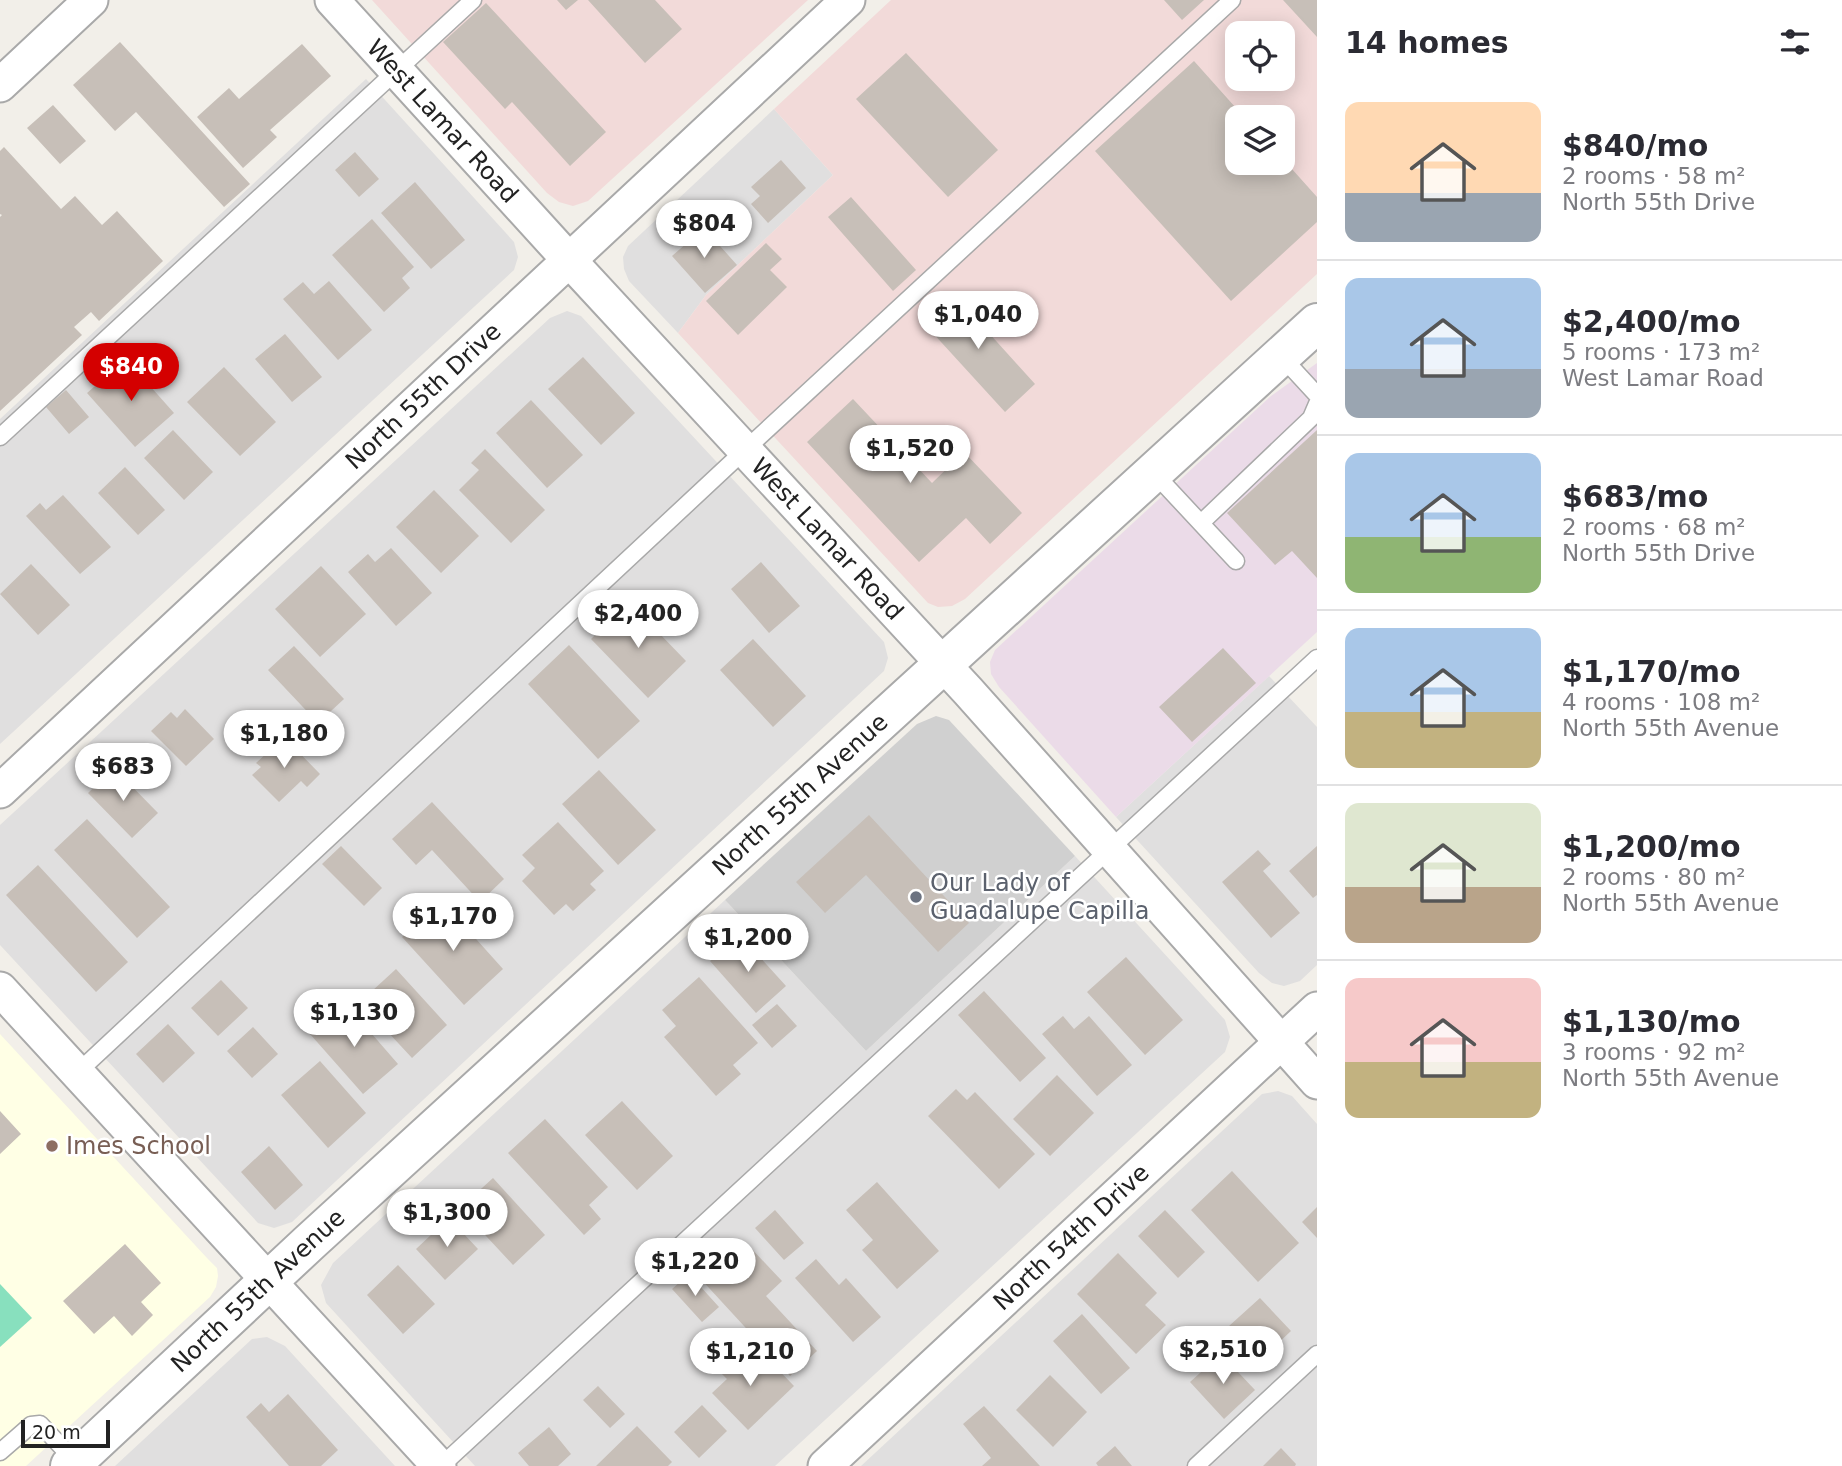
<!DOCTYPE html>
<meta charset="utf-8">
<style>
:root{--surface:#fff;--page:#f7f7f7;--text:#2b2b33;--muted:#7c7c81;--line:#e1e1e2;--accent:#d40000}
body{margin:0;font-family:"DejaVu Sans",sans-serif;background:var(--page);color:var(--text);height:100vh;display:flex;flex-direction:column;font-size:26px;white-space:nowrap}
*{box-sizing:border-box;margin:0}
p{font-size:23px;color:var(--muted)}
.icon{flex:none;width:38px;height:38px;fill:none;stroke:currentColor;stroke-width:2;stroke-linecap:round;stroke-linejoin:round}
.map{position:relative;flex:1;overflow:hidden}
.drawer{display:flex;flex-direction:column;background:var(--surface);width:525px}
.drawer>*{flex:none}
.tools{position:absolute;left:1225px;top:21px;display:grid;gap:14px}
.tools a{display:grid;place-items:center;width:70px;height:70px;border-radius:14px;background:var(--surface);box-shadow:0 4px 18px #0003;font-size:35px}
.scale{position:absolute;left:21px;bottom:18px;width:89px;box-sizing:border-box;padding-left:7px;border:4px solid #222;border-top:0;font-size:19px;line-height:24px;white-space:nowrap;color:#222;-webkit-text-stroke:5px #fff;paint-order:stroke}
.price{position:absolute;translate:-50% -60px;padding:0 16px;border-radius:24px;background:#fff;color:#222;font-size:23px;line-height:46px;filter:drop-shadow(0 2px 4px #0008)}
.price::after{content:'';position:absolute;left:50%;top:42px;width:21px;height:16px;margin-left:-10px;background:inherit;clip-path:polygon(0 0,100% 0,50% 100%)}
.price.active{background:var(--accent);color:#fff}
ul{padding:0;list-style:none}
li{display:flex;align-items:center;gap:21px;height:175px;padding:0 28px}
li+li{border-top:2px solid var(--line)}
li span{display:grid;place-items:center;flex:none;width:196px;height:140px;border-radius:14px;color:#555}
li>.icon{margin-inline-start:auto}
span .icon{width:84px;height:84px;fill:#fffc;stroke-width:1}
li b{font-size:30px}
h2{display:flex;justify-content:space-between;align-items:center;height:84px;padding:0 28px;font-size:30px}
main{display:flex;flex:1;min-height:0}
.map>svg:first-child{display:block}
</style>
<main>
<div class="map">
<svg width="1317" height="1466" viewBox="0 0 1317 1466">
<rect width="100%" height="100%" fill="#f2efe9"/>
<path fill="#e0dfdf" d="M366,79L514,242L518,257L514,270L0,744V419Z
M774,109L833,175L706,295L678,333L629,281L624,269L623,257L628,246Z
M567,311L581,316L884,642L888,658L884,671L292,1222L274,1228L258,1223L0,945V825L550,318Z
M1269,676L1317,727V965L1300,981L1284,986L1272,983L1259,973L1116,817Z
M1075,856L1225,1020L1230,1037L1225,1052L775,1466H475L326,1303L321,1285L333,1263L725,900L866,1051Z
M1278,1091L1292,1096L1317,1124V1466H861L1262,1094Z
M267,1337L285,1346L395,1466H115L252,1339Z"/>
<path fill="#f2dad9" fill-rule="evenodd" d="M372,0H808L588,201L573,206L559,202L547,193Z
M891,0H1317V274L965,599L952,606L938,607L928,603L678,333L706,295L833,175L774,109ZM1237,33H1283V79H1237ZM1237,117H1283V163H1237Z"/>
<path fill="#ebdbe8" d="M1317,363V632L1116,817L999,687L991,674L990,662L995,650L1271,396Z"/>
<path fill="#ffffe5" d="M0,1034L207,1258L217,1268L218,1276L216,1287L210,1297L26,1466H0Z"/>
<path fill="#d0d0d0" d="M936,716L949,720L1075,856L866,1051L725,900L917,724Z"/>
<path fill="#88e0be" d="M0,1284L32,1318L0,1347Z"/>
<path fill="#c7bfb8" d="M557,0H578L566,10Z
M588,0H655L682,29L645,63Z
M1164,0H1204L1182,20Z
M1283,0H1317V37Z
M486,3L606,132L570,166L512,102L505,109L443,42Z
M120,42L250,184L224,207L136,112L115,131L73,85Z
M302,44L331,76L270,130L277,137L243,168L197,117L229,88L239,99Z
M906,53L998,150L948,197L856,99Z
M1194,61L1244,117H1237V163H1283V159L1317,197V222L1231,301L1095,151Z
M53,105L86,141L60,164L27,128Z
M4,147L61,209L75,196L102,225L117,211L163,261L99,321L91,312L74,327L82,335L0,411V217L2,215L0,214V151Z
M355,152L379,179L359,197L335,170Z
M781,160L806,188L768,223L751,204L760,196L751,187Z
M415,182L465,240L431,269L381,213Z
M851,197L916,270L893,291L828,217Z
M372,219L414,267L402,278L410,288L384,312L332,255Z
M704,228L737,265L705,293L672,256Z
M766,243L782,259L770,270L787,287L738,335L706,301Z
M329,281L372,330L338,360L283,299L303,282L314,294Z
M951,291L1035,384L1005,412L920,319Z
M285,334L322,377L292,402L255,359Z
M583,357L635,413L601,445L548,389Z
M126,359L174,413L135,447L87,393Z
M224,367L276,422L240,456L187,402Z
M66,390L89,417L69,434L46,407Z
M853,399L932,483L964,452L1022,513L990,544L966,518L919,562L807,442Z
M531,400L583,455L547,488L496,433Z
M173,430L213,472L184,500L144,458Z
M1317,430V578L1292,551L1275,565L1227,513Z
M485,449L545,510L511,543L459,490L479,470L471,463Z
M125,467L165,510L138,535L98,493Z
M434,490L479,536L441,573L396,527Z
M63,495L111,547L80,574L26,516L40,503L46,510Z
M391,548L432,593L396,626L348,572L368,554L375,562Z
M761,562L800,606L769,633L731,589Z
M31,564L70,605L38,635L0,594Z
M321,566L366,614L320,657L275,609Z
M629,602L686,661L648,698L591,639Z
M753,639L806,696L773,727L720,670Z
M569,645L640,721L598,759L528,684Z
M294,646L344,699L318,723L268,670Z
M1223,648L1256,683L1192,742L1159,707Z
M185,709L214,739L186,766L151,731L171,712L177,718Z
M284,737L320,774L307,787L301,781L279,802L252,775L261,767L256,763Z
M114,768L158,813L132,838L88,793Z
M599,770L656,830L618,865L562,804Z
M432,802L504,879L480,902L432,850L416,865L392,839Z
M869,815L969,923L938,952L866,875L825,913L796,882Z
M87,819L170,907L137,938L54,850Z
M558,822L604,871L590,884L596,890L573,911L566,904L554,915L522,881L535,868L522,855Z
M341,846L382,888L364,906L322,864Z
M1317,846V895L1313,898L1289,871Z
M1258,850L1271,864L1263,871L1300,913L1271,938L1222,882Z
M38,865L128,962L96,992L6,895Z
M442,901L503,969L464,1005L402,937Z
M740,935L786,986L756,1013L710,961Z
M1126,957L1183,1020L1145,1055L1087,992Z
M396,969L447,1025L412,1058L360,1002Z
M699,977L758,1043L733,1065L741,1074L716,1096L664,1037L676,1026L662,1010Z
M221,980L248,1008L218,1036L191,1008Z
M984,991L1046,1058L1020,1082L958,1015Z
M345,1003L398,1064L363,1094L310,1034Z
M777,1004L797,1026L772,1048L752,1025Z
M1063,1016L1074,1029L1089,1016L1132,1065L1097,1096L1042,1034Z
M168,1024L195,1053L163,1083L136,1054Z
M253,1027L278,1054L252,1078L227,1051Z
M320,1061L366,1113L328,1148L281,1095Z
M1057,1075L1094,1113L1050,1156L1013,1119Z
M956,1089L967,1100L975,1092L1035,1154L999,1189L928,1116Z
M622,1101L673,1156L637,1190L585,1135Z
M0,1111L21,1134L0,1154Z
M545,1119L608,1187L589,1205L601,1219L584,1235L508,1153Z
M269,1146L303,1185L275,1210L241,1172Z
M1232,1171L1299,1243L1258,1282L1191,1210Z
M493,1178L545,1235L513,1265L460,1208Z
M877,1182L939,1251L897,1289L862,1250L873,1240L846,1210Z
M1317,1207V1238L1302,1222Z
M775,1210L804,1243L784,1260L755,1228Z
M1165,1210L1205,1252L1178,1278L1138,1236Z
M449,1218L478,1249L445,1280L416,1249Z
M125,1244L161,1283L141,1302L153,1315L132,1336L114,1316L94,1334L63,1301Z
M748,1245L782,1281L766,1296L817,1351L790,1376L698,1276L731,1246L738,1254Z
M1118,1253L1157,1293L1145,1305L1166,1325L1136,1354L1077,1294Z
M816,1259L839,1285L846,1278L881,1317L853,1342L795,1278Z
M398,1265L435,1304L403,1334L367,1295Z
M689,1274L719,1307L702,1322L672,1289Z
M1260,1298L1291,1331L1260,1360L1229,1326Z
M1082,1314L1130,1368L1101,1394L1053,1341Z
M737,1350L756,1369L767,1358L794,1386L748,1430L712,1393L727,1379L717,1369Z
M1221,1354L1255,1390L1224,1419L1190,1382Z
M1050,1375L1087,1412L1053,1447L1016,1410Z
M598,1386L625,1414L610,1428L583,1400Z
M288,1394L338,1450L321,1466H289L246,1417L261,1403L269,1412Z
M702,1405L727,1431L699,1458L674,1432Z
M984,1406L1040,1466H982L991,1458L963,1424Z
M637,1426L672,1462L668,1466H596Z
M549,1427L571,1454L558,1466H529L518,1453Z
M1115,1446L1132,1466H1098L1096,1463Z
M1281,1448L1296,1464L1295,1466H1263Z"/>
<g fill="none" stroke-linecap="round" stroke-linejoin="round">
<g stroke="#a9a9a9" stroke-width="19">
<path id="service" d="M1281,356L1317,395
M0,437L473,0
M1153,472L1236,561
M1201,523L1311,418L1317,404
M77,1073L746,449L1232,0
M0,1452L31,1425L40,1424L75,1461
M441,1466L1317,658
M1196,1466L1317,1354"/>
</g>
<g stroke="#a9a9a9" stroke-width="37">
<g id="minor">
<path id="s1" d="M332,0L569,260L968,691L1317,1082"/>
<path d="M0,85L91,0"/>
<path id="s2" d="M0,791L848,0"/>
<path d="M0,989L439,1466"/>
<path id="s3" d="M825,1466L1317,1009"/>
</g>
</g>
<g stroke="#a9a9a9" stroke-width="42">
<g id="tertiary">
<path id="s4" d="M70,1466L310,1242L1317,323"/>
</g>
</g>
<use href="#service" stroke="#fff" stroke-width="16"/>
<use href="#minor" stroke="#fff" stroke-width="33"/>
<use href="#tertiary" stroke="#fff" stroke-width="38"/>
</g>
<circle fill="#6b7280" stroke="#fff" stroke-width="2.5" cx="916" cy="897" r="7"/>
<circle fill="#8d6e63" stroke="#fff" stroke-width="2.5" cx="52" cy="1146" r="7"/>
<g text-anchor="middle" dominant-baseline="central" stroke-width="5" stroke-linejoin="round" paint-order="stroke">
<g font-size="24" fill="#222" stroke="#fff">
<text stroke="none"><textPath href="#s1" startOffset="164">West Lamar Road</textPath></text>
<text stroke="none"><textPath href="#s2" startOffset="579">North 55th Drive</textPath></text>
<text stroke="none"><textPath href="#s1" startOffset="732">West Lamar Road</textPath></text>
<text stroke="none"><textPath href="#s4" startOffset="992">North 55th Avenue</textPath></text>
<text stroke="none"><textPath href="#s3" startOffset="336">North 54th Drive</textPath></text>
<text stroke="none"><textPath href="#s4" startOffset="257">North 55th Avenue</textPath></text>
</g>
<g font-size="24" fill="#5b616d" stroke="#fff" text-anchor="start">
<text x="930" y="883">Our Lady of<tspan x="930" dy="28">Guadalupe Capilla</tspan></text>
</g>
<g font-size="24" fill="#785e54" stroke="#fff" text-anchor="start">
<text x="66" y="1146">Imes School</text>
</g>
</g>
</svg>
<div class="tools">
<a><svg class="icon" aria-label="locate" viewBox="0 0 24 24"><circle cx="12" cy="12" r="6"/><path d="M12 2v4M12 18v4M2 12h4M18 12h4"/></svg></a>
<a><svg class="icon" aria-label="layers" viewBox="0 0 24 24"><path d="M12 4l9 5-9 5-9-5zM3 14l9 5 9-5"/></svg></a>
</div>
<div class="scale">20 m</div>
<b class="price" style="left:704px;top:260px">$804</b>
<b class="price" style="left:978px;top:351px">$1,040</b>
<b class="price active" style="left:131px;top:403px">$840</b>
<b class="price" style="left:910px;top:485px">$1,520</b>
<b class="price" style="left:638px;top:650px">$2,400</b>
<b class="price" style="left:284px;top:770px">$1,180</b>
<b class="price" style="left:123px;top:803px">$683</b>
<b class="price" style="left:453px;top:953px">$1,170</b>
<b class="price" style="left:748px;top:974px">$1,200</b>
<b class="price" style="left:354px;top:1049px">$1,130</b>
<b class="price" style="left:447px;top:1249px">$1,300</b>
<b class="price" style="left:695px;top:1298px">$1,220</b>
<b class="price" style="left:1223px;top:1386px">$2,510</b>
<b class="price" style="left:750px;top:1388px">$1,210</b>
</div>
<section class="drawer">
<h2>14 homes<svg class="icon" aria-label="filters" viewBox="0 0 24 24"><path d="M4 7h16M4 17h16"/><circle cx="9" cy="7" r="2"/><circle cx="15" cy="17" r="2"/></svg></h2>
<ul>
<li><span style="background:linear-gradient(#ffd9b3 65%,#9aa5b1 0)"><svg class="icon" aria-label="home" viewBox="0 0 24 24"><path d="M3 11l9-7 9 7M6 9v11h12V9"/></svg></span><div><b>$840/mo</b><p>2 rooms · 58 m²</p><p>North 55th Drive</p></div></li>
<li><span style="background:linear-gradient(#a9c7e8 65%,#9aa5b1 0)"><svg class="icon" aria-label="home" viewBox="0 0 24 24"><path d="M3 11l9-7 9 7M6 9v11h12V9"/></svg></span><div><b>$2,400/mo</b><p>5 rooms · 173 m²</p><p>West Lamar Road</p></div></li>
<li><span style="background:linear-gradient(#a9c7e8 60%,#8fb573 0)"><svg class="icon" aria-label="home" viewBox="0 0 24 24"><path d="M3 11l9-7 9 7M6 9v11h12V9"/></svg></span><div><b>$683/mo</b><p>2 rooms · 68 m²</p><p>North 55th Drive</p></div></li>
<li><span style="background:linear-gradient(#a9c7e8 60%,#c2b280 0)"><svg class="icon" aria-label="home" viewBox="0 0 24 24"><path d="M3 11l9-7 9 7M6 9v11h12V9"/></svg></span><div><b>$1,170/mo</b><p>4 rooms · 108 m²</p><p>North 55th Avenue</p></div></li>
<li><span style="background:linear-gradient(#dfe7d0 60%,#b9a48a 0)"><svg class="icon" aria-label="home" viewBox="0 0 24 24"><path d="M3 11l9-7 9 7M6 9v11h12V9"/></svg></span><div><b>$1,200/mo</b><p>2 rooms · 80 m²</p><p>North 55th Avenue</p></div></li>
<li><span style="background:linear-gradient(#f6c9c9 60%,#c2b280 0)"><svg class="icon" aria-label="home" viewBox="0 0 24 24"><path d="M3 11l9-7 9 7M6 9v11h12V9"/></svg></span><div><b>$1,130/mo</b><p>3 rooms · 92 m²</p><p>North 55th Avenue</p></div></li>
</ul>
</section>
</main>
